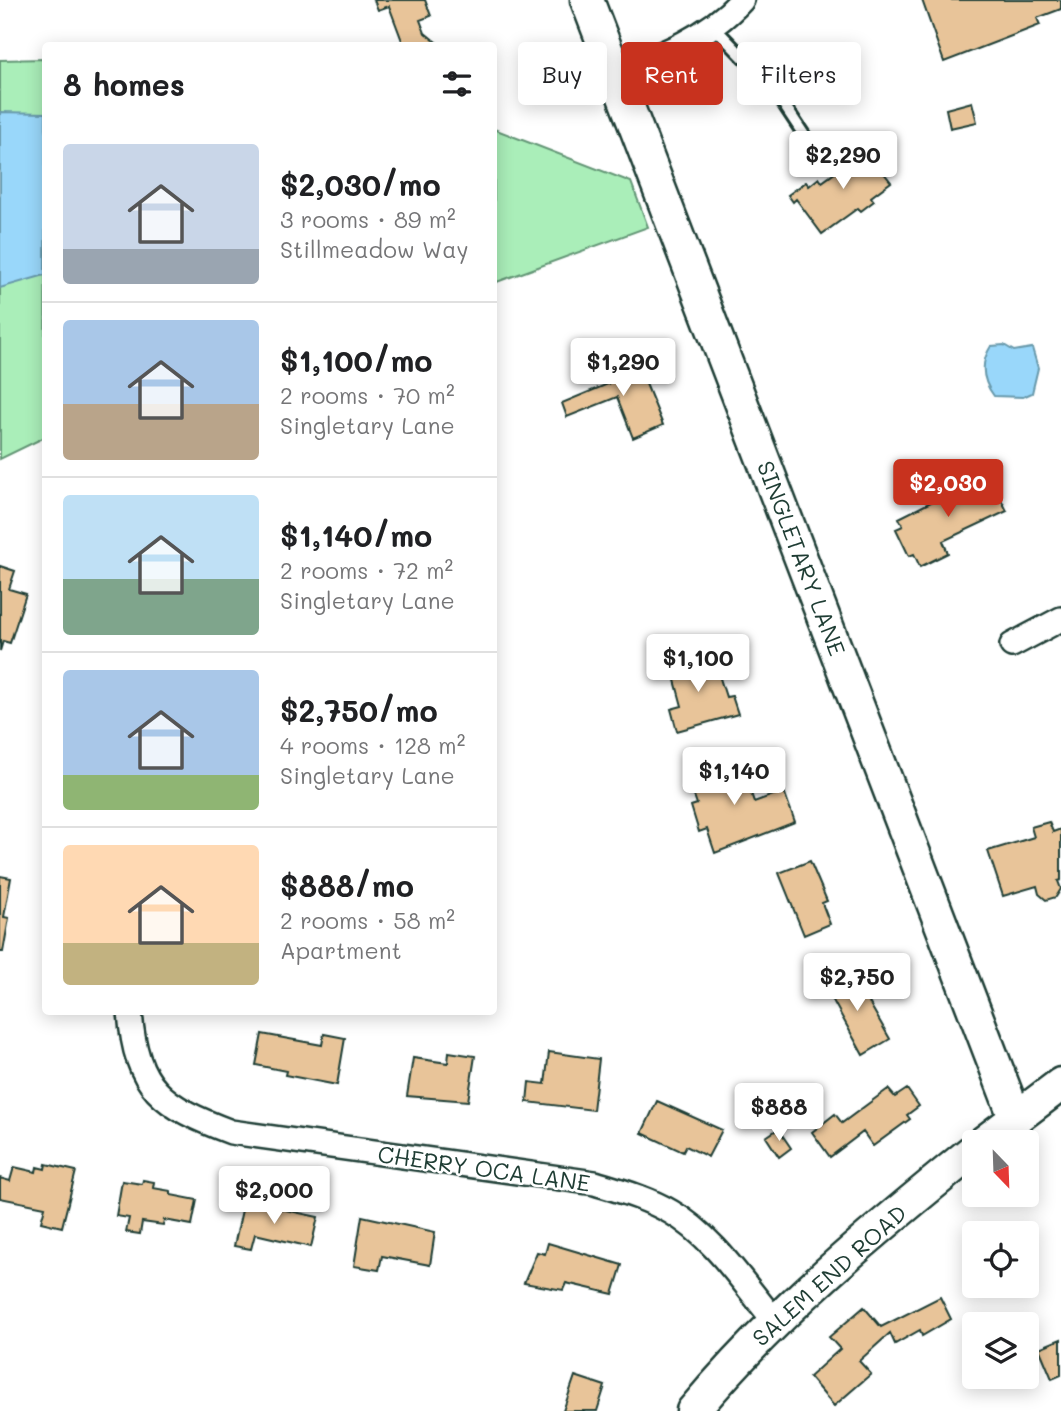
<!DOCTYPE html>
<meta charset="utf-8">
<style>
:root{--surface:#fff;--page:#f2f2f2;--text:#202124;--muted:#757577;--line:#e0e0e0;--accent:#c8321e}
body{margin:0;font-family:Mali,sans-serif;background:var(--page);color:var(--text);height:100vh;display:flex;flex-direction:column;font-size:26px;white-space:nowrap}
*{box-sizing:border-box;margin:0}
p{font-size:23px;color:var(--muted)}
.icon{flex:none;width:38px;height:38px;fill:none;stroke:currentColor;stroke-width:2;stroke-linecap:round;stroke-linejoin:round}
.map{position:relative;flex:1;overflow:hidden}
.panel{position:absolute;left:42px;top:42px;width:455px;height:973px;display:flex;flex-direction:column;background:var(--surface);border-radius:7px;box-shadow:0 4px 18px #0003}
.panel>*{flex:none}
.top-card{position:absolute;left:518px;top:42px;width:438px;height:63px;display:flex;gap:14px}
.needle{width:46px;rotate:157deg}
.tools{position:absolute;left:962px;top:1130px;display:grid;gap:14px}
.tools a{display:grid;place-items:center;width:77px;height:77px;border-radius:7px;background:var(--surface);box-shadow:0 4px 18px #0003;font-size:35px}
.price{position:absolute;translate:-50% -60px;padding:0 16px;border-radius:7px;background:#fff;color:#222;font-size:23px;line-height:46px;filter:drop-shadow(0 2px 4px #0008)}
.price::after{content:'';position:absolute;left:50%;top:42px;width:21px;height:16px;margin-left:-10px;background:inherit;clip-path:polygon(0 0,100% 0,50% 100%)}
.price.active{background:var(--accent);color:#fff}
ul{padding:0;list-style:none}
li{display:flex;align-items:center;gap:21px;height:175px;padding:0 21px}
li+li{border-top:2px solid var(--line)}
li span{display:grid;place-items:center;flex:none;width:196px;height:140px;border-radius:7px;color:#555}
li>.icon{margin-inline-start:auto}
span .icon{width:84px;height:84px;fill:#fffc;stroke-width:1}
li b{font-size:30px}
h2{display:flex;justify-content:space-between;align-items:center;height:84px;padding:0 21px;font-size:30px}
.pill{padding:0 24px;border-radius:7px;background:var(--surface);box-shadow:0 4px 18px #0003;font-size:24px;line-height:63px}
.pill.active{background:var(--accent);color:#fff}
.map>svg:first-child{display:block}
</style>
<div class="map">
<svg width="1061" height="1411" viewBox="0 0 1061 1411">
<rect width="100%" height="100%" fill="#fff"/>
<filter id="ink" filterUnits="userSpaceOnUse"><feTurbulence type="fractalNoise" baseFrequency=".0143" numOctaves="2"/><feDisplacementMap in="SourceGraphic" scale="14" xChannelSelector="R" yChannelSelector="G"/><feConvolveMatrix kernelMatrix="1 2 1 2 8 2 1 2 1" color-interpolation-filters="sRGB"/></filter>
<g filter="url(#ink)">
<path fill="#aaeeb9" stroke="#649676" stroke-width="2" d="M46,59L45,437L0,459V60Z
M494,129L631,182L648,227L494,283Z"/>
<path fill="#99d7fa" stroke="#6899ab" stroke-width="2" d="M0,112L46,113L45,275L0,288Z
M1004,345L1014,351L1032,348L1038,368L1032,393L1023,397L994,396C982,380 980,363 991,346Z"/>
<path fill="#e8c499" stroke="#1f3d34" stroke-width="2" d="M374,0H425L431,16L420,20L425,33L441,46H404L389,6L378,10Z
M922,0H1061V9L1037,18L1040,25L944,62Z
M972,102L977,122L950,128L946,109Z
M871,147L884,164L880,168L891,182L871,197L874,201L861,211L858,208L822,234L796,199L793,202L788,195L806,182L809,186L819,178L822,182Z
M635,357L663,425L633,438L617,397L567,417L562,403L608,384L602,371Z
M979,477L983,485L987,484L990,489L995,487L1007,511L943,541L948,553L920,567L914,554L909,556L896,529L903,526L899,518L939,498L937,493Z
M0,566L15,571L9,589L26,594L10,643L3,641L0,651Z
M697,650L704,677L718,672L726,697L732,696L738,714L677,731L671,709L682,706L669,658Z
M739,757L754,802L784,791L795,822L715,853L707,829L699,832L691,806L697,804L687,776Z
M1049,822L1053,832L1061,829V880L1058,881L1061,889L1056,897L1046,900L1039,894L1037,886L1003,896L988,851L1034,837L1031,827Z
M810,861L827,901L822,903L830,924L804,935L779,873Z
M0,876L11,878L4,917L9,918L3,952H0Z
M851,971L890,1039L863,1055L825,986Z
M262,1034L322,1045L324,1034L345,1038L337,1085L285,1075L286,1071L256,1065Z
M449,1052L475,1056L468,1101L407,1096L413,1058L448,1063Z
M549,1052L599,1059L593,1110L527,1102L529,1082L545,1084Z
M888,1089L895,1097L907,1089L919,1106L907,1115L910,1119L873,1146L863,1132L830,1157L812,1132L835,1114L842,1123Z
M657,1101L722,1130L708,1157L686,1146L683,1152L642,1133Z
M778,1129L791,1148L779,1157L766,1137Z
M46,1164L76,1171L62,1227L41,1222L45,1207L0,1198V1178L10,1181L14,1167L36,1172L37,1167L45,1169Z
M143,1180L154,1182L153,1188L171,1191V1195L197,1200L192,1225L164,1220L163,1225L142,1222L140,1234L126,1232L129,1218L116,1216L122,1181L142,1184Z
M244,1201L318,1217L311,1247L255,1234L251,1249L234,1246Z
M362,1216L435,1232L430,1265L382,1256L379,1270L354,1266Z
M548,1243L622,1265L613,1294L566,1283L563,1290L524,1283L537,1252L545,1254Z
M940,1297L951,1319L922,1336L920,1330L895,1344L890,1333L859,1361L871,1374L834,1406L809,1377L840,1349L829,1337L864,1307L881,1327Z
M1061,1339V1375L1052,1379L1039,1348Z
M575,1376L605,1386L597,1411H563Z"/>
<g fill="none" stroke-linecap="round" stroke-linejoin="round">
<g stroke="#1f3d34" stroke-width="16">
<path id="lane" d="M713,26L773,88L808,141"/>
</g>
<g stroke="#1f3d34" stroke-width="28">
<path id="street" d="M616,71C662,55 708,37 742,0
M1012,645L1061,619
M130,1012C136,1089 162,1106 231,1132L595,1183C621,1191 647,1198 671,1212C713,1236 743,1283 774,1320"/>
</g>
<g stroke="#1f3d34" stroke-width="37">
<path id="secondary" d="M587,0L1015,1117
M983,1143L1061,1084
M693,1411C776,1311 874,1231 975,1149"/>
</g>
<use href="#lane" stroke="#fff" stroke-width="10"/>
<use href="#street" stroke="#fff" stroke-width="23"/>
<use href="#secondary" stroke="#fff" stroke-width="32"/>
</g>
</g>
<g text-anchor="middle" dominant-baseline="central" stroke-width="5" stroke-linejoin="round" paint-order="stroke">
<g font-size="23" fill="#1f3d34" stroke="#fff">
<text transform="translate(802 558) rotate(69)">SINGLETARY LANE</text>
<text transform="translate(484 1168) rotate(8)">CHERRY OCA LANE</text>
<text transform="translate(829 1275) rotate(-42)">SALEM END ROAD</text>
</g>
</g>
</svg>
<div class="tools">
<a><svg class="needle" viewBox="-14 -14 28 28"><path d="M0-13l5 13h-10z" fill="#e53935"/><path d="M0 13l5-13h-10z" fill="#757577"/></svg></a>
<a><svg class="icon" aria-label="locate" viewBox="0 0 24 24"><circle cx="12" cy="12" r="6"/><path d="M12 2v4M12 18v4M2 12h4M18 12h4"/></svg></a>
<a><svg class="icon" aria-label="layers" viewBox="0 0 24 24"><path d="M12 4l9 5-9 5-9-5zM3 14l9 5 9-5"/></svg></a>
</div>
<b class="price" style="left:843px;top:191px">$2,290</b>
<b class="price" style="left:623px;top:398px">$1,290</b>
<b class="price active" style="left:948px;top:519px">$2,030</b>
<b class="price" style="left:698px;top:694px">$1,100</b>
<b class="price" style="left:734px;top:807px">$1,140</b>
<b class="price" style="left:857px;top:1013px">$2,750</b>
<b class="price" style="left:779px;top:1143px">$888</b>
<b class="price" style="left:274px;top:1226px">$2,000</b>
<div class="top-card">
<a class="pill">Buy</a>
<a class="pill active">Rent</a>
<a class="pill">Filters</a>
</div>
<section class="panel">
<h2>8 homes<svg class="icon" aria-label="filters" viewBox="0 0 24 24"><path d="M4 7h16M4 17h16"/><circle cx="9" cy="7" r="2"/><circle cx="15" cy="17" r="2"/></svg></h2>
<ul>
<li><span style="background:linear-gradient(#c9d6e8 75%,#9aa5b1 0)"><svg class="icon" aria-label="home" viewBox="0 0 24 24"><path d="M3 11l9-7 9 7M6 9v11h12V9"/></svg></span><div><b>$2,030/mo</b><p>3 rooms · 89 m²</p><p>Stillmeadow Way</p></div></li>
<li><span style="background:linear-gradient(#a9c7e8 60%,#b9a48a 0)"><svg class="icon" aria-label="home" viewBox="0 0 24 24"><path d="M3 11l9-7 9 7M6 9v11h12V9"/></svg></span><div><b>$1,100/mo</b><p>2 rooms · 70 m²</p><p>Singletary Lane</p></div></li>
<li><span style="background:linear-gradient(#bfe0f5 60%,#7fa58c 0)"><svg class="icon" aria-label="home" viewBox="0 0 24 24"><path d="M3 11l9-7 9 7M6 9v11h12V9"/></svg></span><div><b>$1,140/mo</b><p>2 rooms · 72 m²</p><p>Singletary Lane</p></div></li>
<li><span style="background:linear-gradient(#a9c7e8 75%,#8fb573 0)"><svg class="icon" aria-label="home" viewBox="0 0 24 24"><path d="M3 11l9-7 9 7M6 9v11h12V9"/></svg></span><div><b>$2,750/mo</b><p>4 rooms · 128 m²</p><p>Singletary Lane</p></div></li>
<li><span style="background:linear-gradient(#ffd9b3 70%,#c2b280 0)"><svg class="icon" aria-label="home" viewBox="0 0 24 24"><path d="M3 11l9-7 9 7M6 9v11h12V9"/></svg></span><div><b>$888/mo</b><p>2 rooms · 58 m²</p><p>Apartment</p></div></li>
</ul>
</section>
</div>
